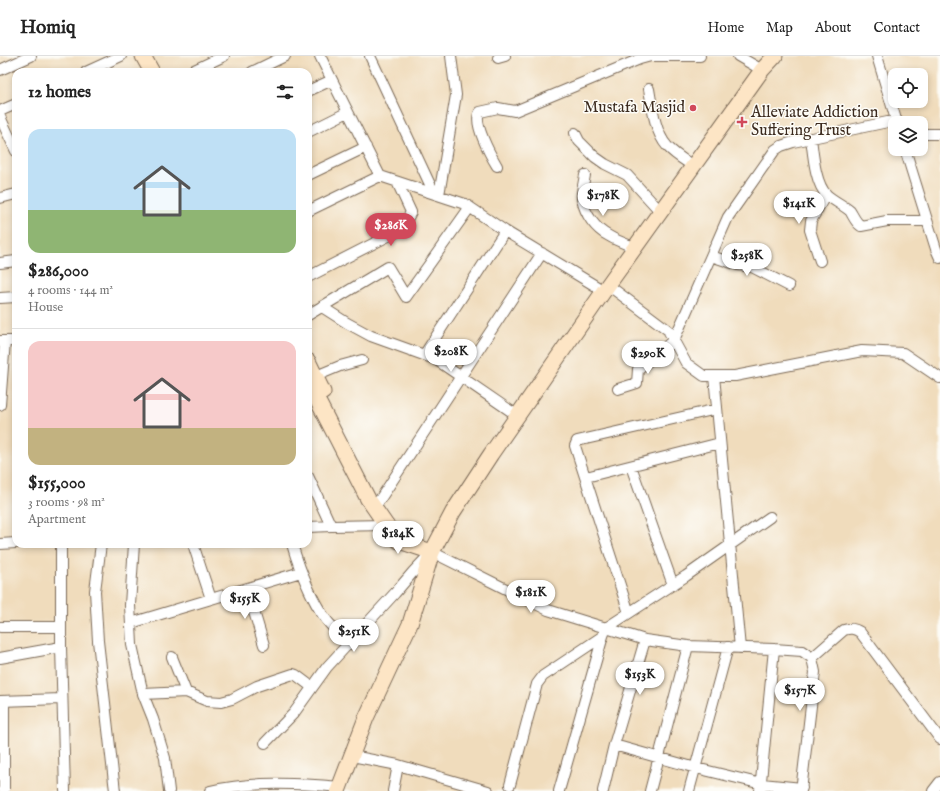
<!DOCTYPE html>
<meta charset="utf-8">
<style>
:root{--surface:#fff;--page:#f2f2f2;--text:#222;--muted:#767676;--line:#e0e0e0;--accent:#d1495b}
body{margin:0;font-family:"IM FELL English",serif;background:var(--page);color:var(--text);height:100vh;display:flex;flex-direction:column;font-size:15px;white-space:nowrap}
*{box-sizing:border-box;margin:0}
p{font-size:13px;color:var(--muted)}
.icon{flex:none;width:22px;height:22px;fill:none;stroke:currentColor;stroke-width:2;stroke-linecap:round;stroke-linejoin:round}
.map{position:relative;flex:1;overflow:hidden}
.sheet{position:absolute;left:12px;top:12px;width:300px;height:480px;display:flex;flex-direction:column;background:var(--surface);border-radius:12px;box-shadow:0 2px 6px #0003}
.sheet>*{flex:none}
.buttons{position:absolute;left:888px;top:12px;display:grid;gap:8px}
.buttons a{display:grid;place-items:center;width:40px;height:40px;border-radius:8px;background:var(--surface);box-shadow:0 2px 6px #0003;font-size:20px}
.price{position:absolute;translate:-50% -34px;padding:0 9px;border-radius:14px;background:#fff;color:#222;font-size:13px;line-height:26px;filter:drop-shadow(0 1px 2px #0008)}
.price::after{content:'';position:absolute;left:50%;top:24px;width:12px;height:9px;margin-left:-6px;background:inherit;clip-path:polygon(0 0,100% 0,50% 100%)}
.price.selected{background:var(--accent);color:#fff}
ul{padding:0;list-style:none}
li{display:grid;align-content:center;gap:8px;height:212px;padding:0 16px}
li+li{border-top:1px solid var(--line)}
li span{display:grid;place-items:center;height:124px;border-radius:12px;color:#555}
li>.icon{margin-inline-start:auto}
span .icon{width:72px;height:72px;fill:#fffc;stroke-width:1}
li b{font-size:17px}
h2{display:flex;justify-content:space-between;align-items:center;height:48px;padding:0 16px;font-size:17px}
header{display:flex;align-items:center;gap:24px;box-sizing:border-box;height:56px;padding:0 20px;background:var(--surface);border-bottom:1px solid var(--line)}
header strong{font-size:19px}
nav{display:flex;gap:22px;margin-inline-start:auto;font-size:14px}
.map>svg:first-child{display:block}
</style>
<header>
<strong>Homiq</strong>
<nav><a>Home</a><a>Map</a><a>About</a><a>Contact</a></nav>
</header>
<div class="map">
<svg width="940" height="735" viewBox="0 0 940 735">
<rect width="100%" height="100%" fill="#fdfcf7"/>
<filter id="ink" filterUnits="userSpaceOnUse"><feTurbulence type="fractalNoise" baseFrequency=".025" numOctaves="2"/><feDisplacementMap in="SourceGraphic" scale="8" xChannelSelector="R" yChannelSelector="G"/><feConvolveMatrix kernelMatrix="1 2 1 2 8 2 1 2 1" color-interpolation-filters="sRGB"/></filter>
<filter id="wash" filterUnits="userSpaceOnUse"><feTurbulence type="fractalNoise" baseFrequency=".012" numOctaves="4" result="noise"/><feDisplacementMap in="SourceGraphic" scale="16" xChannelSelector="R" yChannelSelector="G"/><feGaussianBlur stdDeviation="0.9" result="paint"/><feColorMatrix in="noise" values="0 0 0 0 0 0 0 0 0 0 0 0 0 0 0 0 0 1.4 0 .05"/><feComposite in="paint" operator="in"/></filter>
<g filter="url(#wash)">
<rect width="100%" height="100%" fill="#f0dcbc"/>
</g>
<g filter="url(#ink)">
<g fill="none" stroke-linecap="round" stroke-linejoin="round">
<g stroke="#7a6855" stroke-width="12">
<path id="street" d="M320,0L380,120L465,148L505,175L604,235
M370,0L434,137
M660,0H700
M738,0L762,14
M877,0L897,67
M498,2L505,0
M0,14L31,0
M86,16L121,0
M190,16L224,0
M252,16L285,0
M649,33C652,50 655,77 667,90C674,98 684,104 693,110
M308,35L332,24
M0,55L16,48
M0,61L16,95
M308,76L348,56
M575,77L579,85L595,101L605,108L627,119L660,155
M921,78H940
M811,82C813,97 815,128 827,139C834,145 843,149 850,155C854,161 855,166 861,170L887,165H927
M905,93L936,193L940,202
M497,110C491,100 472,66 480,56L498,52L515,55L640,3L651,0H660
M308,119L366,91
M585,119C584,126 581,135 582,143C585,158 595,173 609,180C617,185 626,188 634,191
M439,139L456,39L451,0
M0,142L16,138
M308,155L380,120
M711,200L738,209L752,211L789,230
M820,205L810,174L811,165L826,138
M0,207L16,205
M308,221L402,173L411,156L397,126
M608,229L668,274L686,307L704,320H735L862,295L903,297L940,322
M0,242L16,241
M322,251L347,267L371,280L435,303L518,360
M308,259L388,211L406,241L470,151
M0,285H16
M424,299L505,175
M316,320L340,310L362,304
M714,320L740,592
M618,333L637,327L638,313L674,284L728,161L775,94L781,90L793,86L897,64
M0,349L5,285
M631,410L673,529
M308,420L331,470
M586,421L720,387
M377,448L542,197
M308,471L331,470L386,469
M0,488L16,487
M61,488V591L65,735
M101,488L95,535L98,585L115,735
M134,488L130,549L132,589L143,638L153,663L165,702L169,735
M193,488L211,543
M292,488C299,512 316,558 336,574C340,578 347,581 352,584
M244,533L255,559L264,589
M629,557L575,390L577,385L717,353
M131,567L301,516
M0,571H60
M172,601L186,636
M0,602L61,591
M812,602L844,574C850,572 854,572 860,576L940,683
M143,638L186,636L207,645L221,646L232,643L257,630L293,618L296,619L312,631
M0,645L62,643
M265,687L294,657L327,611L395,537L413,516L432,496L548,554L645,584L688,590L774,593L802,595L812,602L815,616L801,735
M614,689L696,712L762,728L802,732
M352,700L398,709L488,735
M510,729L537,628L543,620L603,580
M4,735V646
M210,735C252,725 296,727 340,731
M393,735L398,709
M559,735L603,580L606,572L686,520L770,461
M603,735L614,689L645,584
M650,735L688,590
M689,735L728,591
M760,735L774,593
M933,735L940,726"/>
</g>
<g stroke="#7a6855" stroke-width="17">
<path id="secondary" d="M143,0L152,16
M308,305L323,336
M308,326L368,443L386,469L399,485L432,496
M338,735L366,662L410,568L432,496L453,456L491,398L608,229L762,14L775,0"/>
</g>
<use href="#street" stroke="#fff" stroke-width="10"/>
<use href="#secondary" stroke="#fde5c5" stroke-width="15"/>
</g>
</g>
<g fill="#d1495b" stroke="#fdfcf7" stroke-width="1.5">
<circle cx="693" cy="52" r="4"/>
<path d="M740 60h4v4h4v4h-4v4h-4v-4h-4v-4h4z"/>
</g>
<g text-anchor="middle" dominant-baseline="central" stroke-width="3" stroke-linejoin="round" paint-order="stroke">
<g font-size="16" fill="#3b2a1e" stroke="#fdfcf7" text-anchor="end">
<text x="685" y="52">Mustafa Masjid</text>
<text x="751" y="57" text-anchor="start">Alleviate Addiction<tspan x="751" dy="18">Suffering Trust</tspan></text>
</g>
</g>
</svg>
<div class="buttons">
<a><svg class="icon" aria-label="locate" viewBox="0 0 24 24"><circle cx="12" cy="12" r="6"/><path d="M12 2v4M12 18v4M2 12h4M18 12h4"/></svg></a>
<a><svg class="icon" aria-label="layers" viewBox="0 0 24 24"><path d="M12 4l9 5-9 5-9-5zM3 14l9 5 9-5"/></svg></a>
</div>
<b class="price" style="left:603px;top:161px">$178K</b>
<b class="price" style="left:799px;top:169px">$141K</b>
<b class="price selected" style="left:391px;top:191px">$286K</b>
<b class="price" style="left:747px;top:221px">$258K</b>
<b class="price" style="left:451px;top:317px">$208K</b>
<b class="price" style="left:648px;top:319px">$290K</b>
<b class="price" style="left:398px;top:499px">$184K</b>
<b class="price" style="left:531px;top:558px">$181K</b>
<b class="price" style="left:245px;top:564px">$155K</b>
<b class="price" style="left:354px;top:597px">$251K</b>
<b class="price" style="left:640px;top:640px">$153K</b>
<b class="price" style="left:800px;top:656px">$157K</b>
<section class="sheet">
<h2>12 homes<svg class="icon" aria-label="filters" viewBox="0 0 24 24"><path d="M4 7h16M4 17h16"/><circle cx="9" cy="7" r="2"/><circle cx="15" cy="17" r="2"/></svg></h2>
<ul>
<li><span style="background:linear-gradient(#bfe0f5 65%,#8fb573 0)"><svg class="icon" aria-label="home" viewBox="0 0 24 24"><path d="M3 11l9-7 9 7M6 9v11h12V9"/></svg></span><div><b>$286,000</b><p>4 rooms · 144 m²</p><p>House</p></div></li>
<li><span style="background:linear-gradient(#f6c9c9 70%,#c2b280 0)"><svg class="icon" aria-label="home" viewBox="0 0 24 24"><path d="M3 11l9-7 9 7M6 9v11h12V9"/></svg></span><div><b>$155,000</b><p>3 rooms · 98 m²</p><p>Apartment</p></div></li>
</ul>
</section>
</div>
